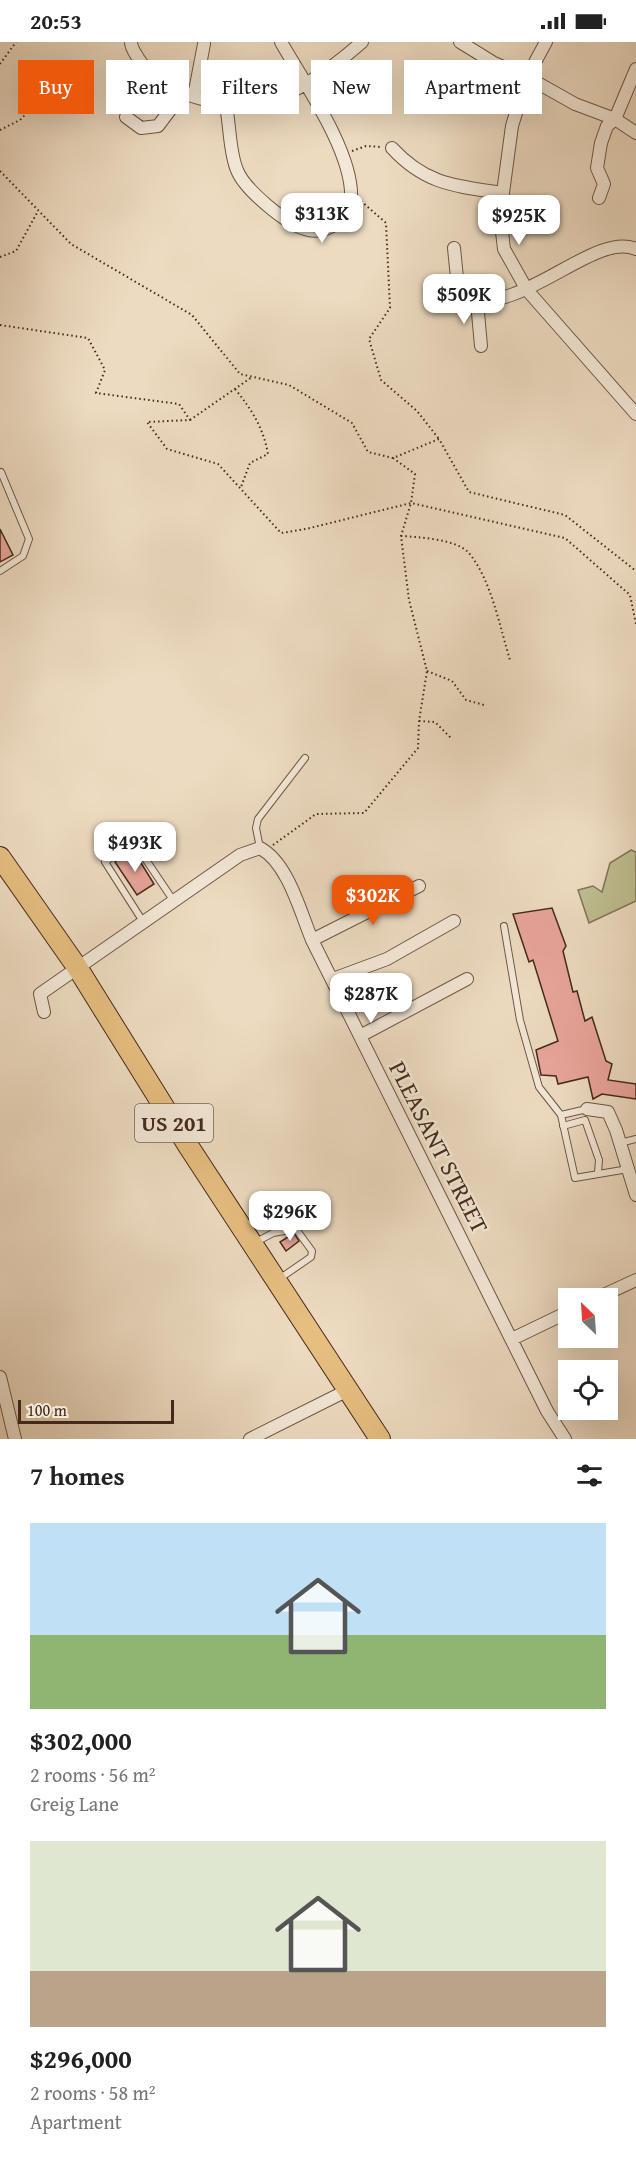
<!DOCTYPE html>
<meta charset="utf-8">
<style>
:root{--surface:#fff;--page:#f6f6f6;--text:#222;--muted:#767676;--accent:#ea580c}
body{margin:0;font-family:"Gentium Book Plus",serif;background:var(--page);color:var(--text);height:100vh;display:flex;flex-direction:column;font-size:22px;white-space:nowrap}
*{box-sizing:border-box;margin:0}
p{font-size:20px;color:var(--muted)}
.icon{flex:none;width:33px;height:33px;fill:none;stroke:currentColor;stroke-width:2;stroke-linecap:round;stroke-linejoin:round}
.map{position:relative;height:1397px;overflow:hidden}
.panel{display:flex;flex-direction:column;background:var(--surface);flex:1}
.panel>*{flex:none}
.banner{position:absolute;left:18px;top:18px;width:600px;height:54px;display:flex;gap:12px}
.needle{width:39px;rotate:335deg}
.fabs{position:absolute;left:558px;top:1246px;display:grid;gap:12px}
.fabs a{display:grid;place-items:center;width:60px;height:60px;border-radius:0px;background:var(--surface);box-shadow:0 6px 24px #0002;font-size:30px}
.scale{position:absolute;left:18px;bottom:15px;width:156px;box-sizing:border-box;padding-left:6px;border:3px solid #452a1c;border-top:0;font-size:16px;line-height:21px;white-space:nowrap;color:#452a1c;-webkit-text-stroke:4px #f3e8d7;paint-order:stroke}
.price{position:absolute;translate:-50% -51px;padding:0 14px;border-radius:12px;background:#fff;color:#222;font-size:20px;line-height:39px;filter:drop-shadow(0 2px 3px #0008)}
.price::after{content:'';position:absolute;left:50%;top:36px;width:18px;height:14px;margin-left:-9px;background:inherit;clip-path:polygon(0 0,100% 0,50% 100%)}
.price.on{background:var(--accent);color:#fff}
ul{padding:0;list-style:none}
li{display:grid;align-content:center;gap:12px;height:318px;padding:0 30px}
li span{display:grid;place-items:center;height:186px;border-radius:0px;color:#555}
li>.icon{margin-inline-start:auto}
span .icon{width:108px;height:108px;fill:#fffc;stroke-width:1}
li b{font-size:26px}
h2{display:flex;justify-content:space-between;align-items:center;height:72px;padding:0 30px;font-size:26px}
.pill{padding:0 21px;border-radius:0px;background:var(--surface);box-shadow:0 6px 24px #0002;font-size:21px;line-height:54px}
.pill.on{background:var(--accent);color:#fff}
.status{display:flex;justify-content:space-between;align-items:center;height:42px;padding:0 30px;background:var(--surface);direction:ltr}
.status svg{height:16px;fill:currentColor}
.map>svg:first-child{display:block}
</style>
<div class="status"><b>20:53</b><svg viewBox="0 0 49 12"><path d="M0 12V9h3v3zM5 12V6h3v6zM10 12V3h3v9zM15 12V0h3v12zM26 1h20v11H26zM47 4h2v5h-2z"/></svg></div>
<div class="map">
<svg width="636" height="1397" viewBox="0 0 636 1397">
<rect width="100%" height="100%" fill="#eddbc1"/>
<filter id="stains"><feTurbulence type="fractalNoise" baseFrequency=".00333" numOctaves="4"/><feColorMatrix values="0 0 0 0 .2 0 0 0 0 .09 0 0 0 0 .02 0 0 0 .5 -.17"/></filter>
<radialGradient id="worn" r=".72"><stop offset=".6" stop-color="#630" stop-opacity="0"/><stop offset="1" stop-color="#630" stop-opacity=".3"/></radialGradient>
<path fill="#bdbe90" stroke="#817456" stroke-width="1.5" d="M631,808L636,810V859L589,881L578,848L593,844L602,850L610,821Z"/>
<path fill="#e9a59c" stroke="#452a1c" stroke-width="1.5" d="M0,487L13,513L0,520Z
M133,808L154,842L137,853L115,820Z
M552,866L566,904L563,909L573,950L577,949L585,979L592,975L606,1019L612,1022L608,1038L636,1042V1057L602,1052L593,1057L588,1035L558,1042L556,1034L541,1033L536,1008L558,999L533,918L529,920L513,872Z
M294,1191L299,1199L286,1209L280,1200Z"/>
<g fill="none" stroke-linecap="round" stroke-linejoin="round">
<g stroke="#6f5645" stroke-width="8">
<path id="lane" d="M0,529L23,514L29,497L1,430
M260,806L256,786L258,777L305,716
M142,878L105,820L134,800L173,858
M504,884L520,978L539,1045L561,1073
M587,1067L561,1073L575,1136L628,1127
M563,1084L585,1078L599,1118L598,1130
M620,1101L636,1097
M256,1200L273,1191L296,1187L312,1209L311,1215L279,1237"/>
</g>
<g stroke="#6f5645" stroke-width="14">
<path id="street" d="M131,0C131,6 135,11 138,16C163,56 236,72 279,55C310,43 337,22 362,0
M460,0L494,21L527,35L575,62L615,77L636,91
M546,0L527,35L512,84L500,173L504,207L527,248L636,372
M194,54L204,2
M228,61L227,70C230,88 230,112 237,128C244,147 286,182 305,187C317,191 329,187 339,180C346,175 350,166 351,157C354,111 303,39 281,0
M126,75L141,86L158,84L170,68L175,48
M392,106C426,143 456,144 503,151
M599,156L604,142L597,126L601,101L607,84L615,77L636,27
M454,206L458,246L464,257C523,273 594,189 636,207
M477,260L481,304
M312,898L419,844
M333,937L387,917L454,879
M44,970L40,952L240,813L260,806C288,821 300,869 312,898L547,1369L565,1397
M360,994L467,937
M587,1067L608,1070L616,1088L636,1153
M595,1257L636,1238
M512,1297L568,1270
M0,1335L15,1397
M250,1397L348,1348"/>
</g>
<g stroke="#452a1c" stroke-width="22">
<path id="primary" d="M0,815L77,925L187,1102L380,1397"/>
</g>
<path stroke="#452a1c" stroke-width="2" stroke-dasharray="1.5 3" stroke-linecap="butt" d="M0,22L16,0
M0,88L20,78L54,43H66
M352,109L366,104L381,105
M0,129L71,202L192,273L240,332L289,343L352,381L368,410L393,416L439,397L469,450L565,473L636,529
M361,159L386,181L390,266L369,297L381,338L417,369L439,397
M0,215L16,209L38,169
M0,283L88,296L105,328L96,351L179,362L190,378L147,380L167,407L218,422L281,491L306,487L411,461L565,496L630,553L636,582
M235,347C252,368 263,385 268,412L250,421L241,445
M190,378L252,335
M401,494C418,495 455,497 468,510C491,536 500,586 510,618
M427,629L452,639L466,658L484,663
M419,679L435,680L451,696
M273,803L316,772L364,771L418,706L419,679L427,629L409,558L401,494L411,461L415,432L393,416"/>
<use href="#lane" stroke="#f3e8d7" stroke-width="6"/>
<use href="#street" stroke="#f3e8d7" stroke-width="12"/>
<use href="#primary" stroke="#e6be80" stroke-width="20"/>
</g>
<g text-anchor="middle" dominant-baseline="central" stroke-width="5" stroke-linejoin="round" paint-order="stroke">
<rect fill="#f3e8d7" stroke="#796354" stroke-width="1.5" x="135" y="1062" width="78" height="38" rx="4.5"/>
<g font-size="22" font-weight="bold" fill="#452a1c">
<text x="174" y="1081">US 201</text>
</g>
<g font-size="24" fill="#452a1c" stroke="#f3e8d7">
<text transform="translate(439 1105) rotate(63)">PLEASANT STREET</text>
</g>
</g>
<rect width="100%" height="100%" filter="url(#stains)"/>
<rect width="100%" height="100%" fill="url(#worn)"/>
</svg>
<div class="fabs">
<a><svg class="needle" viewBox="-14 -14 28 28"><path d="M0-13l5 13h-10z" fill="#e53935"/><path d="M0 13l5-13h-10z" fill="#767676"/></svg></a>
<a><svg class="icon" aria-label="locate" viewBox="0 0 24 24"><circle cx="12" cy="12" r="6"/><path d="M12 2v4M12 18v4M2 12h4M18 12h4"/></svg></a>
</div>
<div class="scale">100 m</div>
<b class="price" style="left:322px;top:202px">$313K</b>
<b class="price" style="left:519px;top:204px">$925K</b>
<b class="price" style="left:464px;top:283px">$509K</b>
<b class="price" style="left:135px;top:831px">$493K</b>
<b class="price on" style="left:373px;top:884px">$302K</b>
<b class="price" style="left:371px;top:982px">$287K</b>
<b class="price" style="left:290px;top:1200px">$296K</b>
<div class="banner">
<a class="pill on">Buy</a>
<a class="pill">Rent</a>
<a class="pill">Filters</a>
<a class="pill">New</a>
<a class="pill">Apartment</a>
</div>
</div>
<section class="panel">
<h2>7 homes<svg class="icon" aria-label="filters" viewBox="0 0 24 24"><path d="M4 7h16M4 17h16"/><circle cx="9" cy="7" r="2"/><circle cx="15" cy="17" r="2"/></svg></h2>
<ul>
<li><span style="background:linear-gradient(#bfe0f5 60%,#8fb573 0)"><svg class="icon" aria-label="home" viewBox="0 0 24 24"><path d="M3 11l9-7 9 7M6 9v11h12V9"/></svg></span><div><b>$302,000</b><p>2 rooms · 56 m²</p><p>Greig Lane</p></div></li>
<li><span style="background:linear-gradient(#dfe7d0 70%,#b9a48a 0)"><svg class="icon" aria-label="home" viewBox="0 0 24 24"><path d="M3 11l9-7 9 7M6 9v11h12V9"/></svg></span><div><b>$296,000</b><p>2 rooms · 58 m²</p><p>Apartment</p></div></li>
</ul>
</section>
